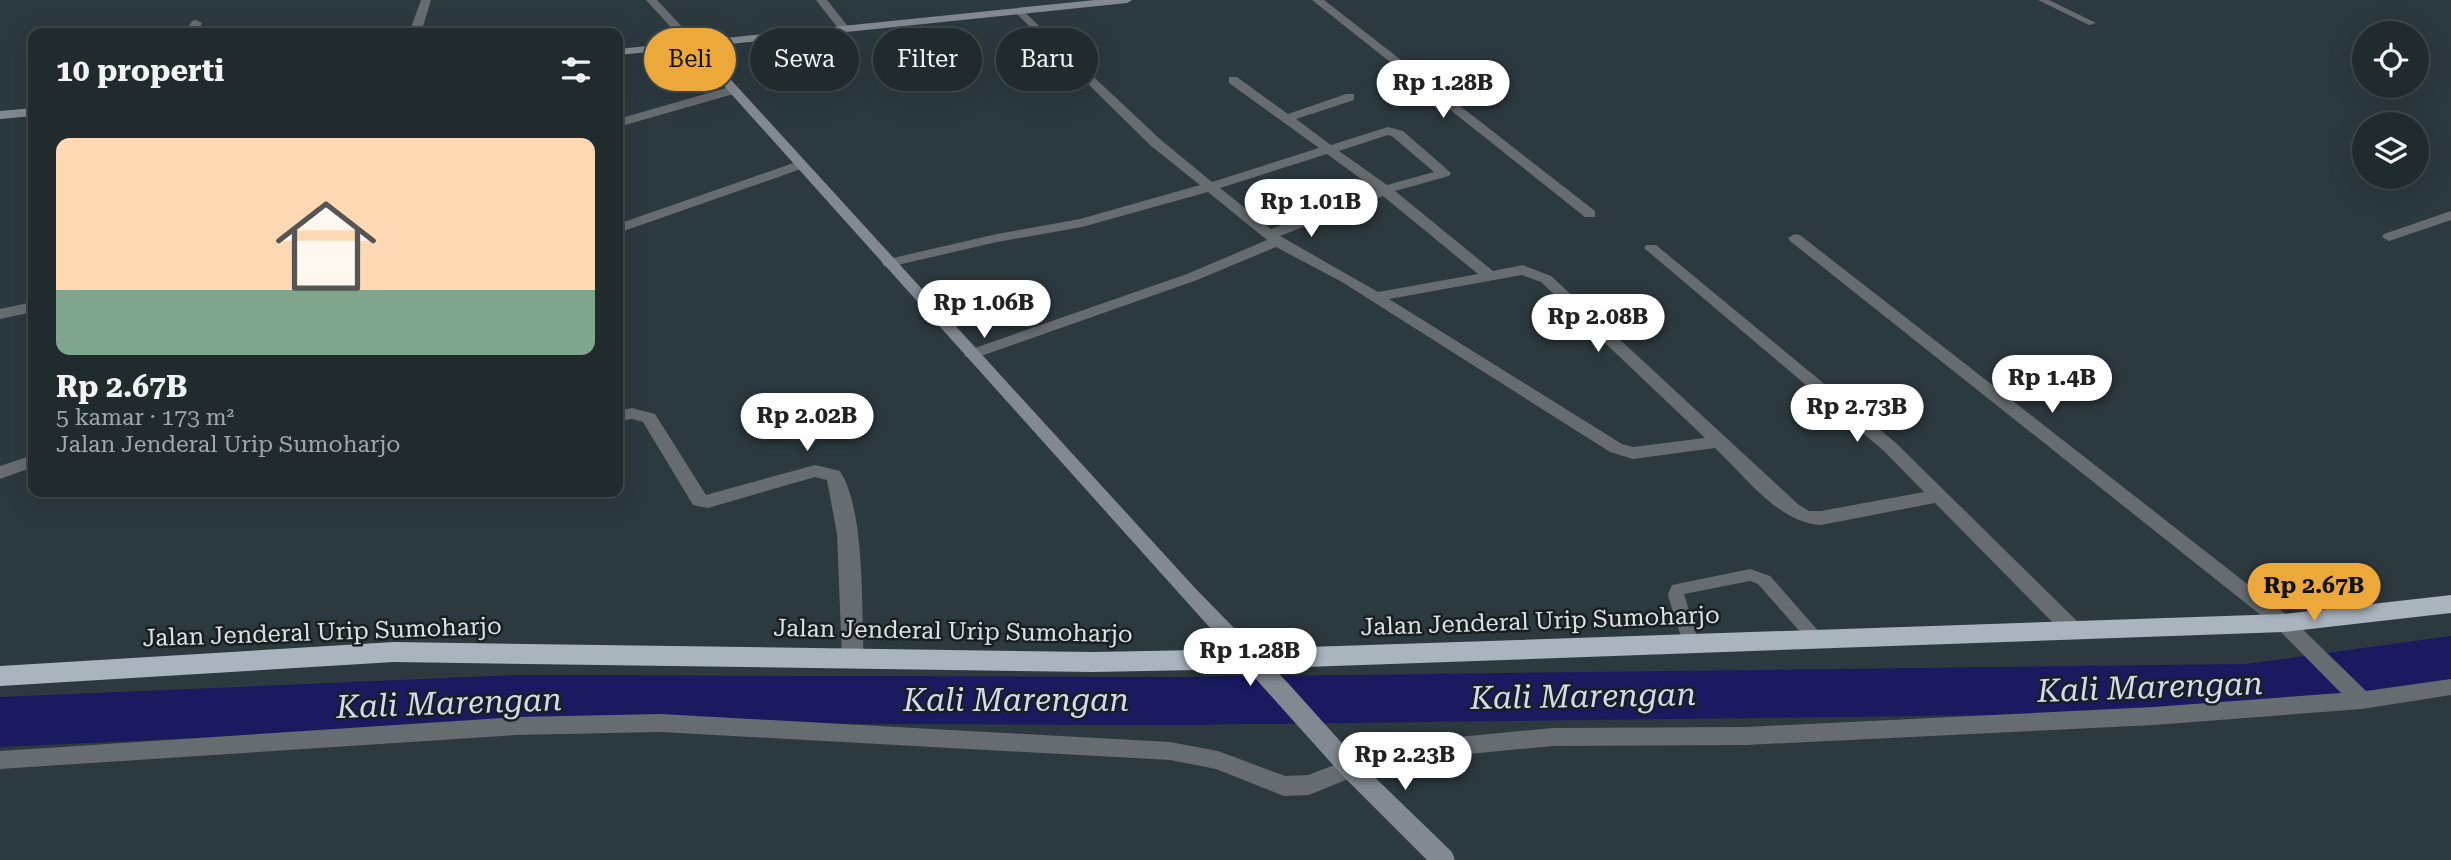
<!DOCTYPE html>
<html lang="id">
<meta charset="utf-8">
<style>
:root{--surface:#212b2e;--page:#293336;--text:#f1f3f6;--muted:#a2a7aa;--line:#3e474a;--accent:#eca93a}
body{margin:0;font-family:"Roboto Serif",serif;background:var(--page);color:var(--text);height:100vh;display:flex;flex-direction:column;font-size:26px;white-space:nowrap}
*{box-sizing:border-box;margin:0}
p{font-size:23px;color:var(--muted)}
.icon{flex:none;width:38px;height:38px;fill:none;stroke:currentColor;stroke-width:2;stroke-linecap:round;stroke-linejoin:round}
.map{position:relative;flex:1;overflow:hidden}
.drawer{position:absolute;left:28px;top:28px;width:595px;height:469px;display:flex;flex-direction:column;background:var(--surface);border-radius:14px;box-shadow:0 7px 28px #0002,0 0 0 2px var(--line)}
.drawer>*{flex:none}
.top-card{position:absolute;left:644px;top:28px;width:665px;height:63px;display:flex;gap:14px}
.tools{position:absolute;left:2352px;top:21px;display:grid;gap:14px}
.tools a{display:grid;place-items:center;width:77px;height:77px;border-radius:50%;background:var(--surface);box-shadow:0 7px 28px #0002,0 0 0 2px var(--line);font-size:35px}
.price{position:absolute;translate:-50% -60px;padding:0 16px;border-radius:24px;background:#fff;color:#222;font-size:23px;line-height:46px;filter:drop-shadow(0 2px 4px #0008)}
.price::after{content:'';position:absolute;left:50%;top:42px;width:21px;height:16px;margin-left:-10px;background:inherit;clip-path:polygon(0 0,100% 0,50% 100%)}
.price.on{background:var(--accent);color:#111}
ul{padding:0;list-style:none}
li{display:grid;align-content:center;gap:14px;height:371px;padding:0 28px}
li+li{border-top:2px solid var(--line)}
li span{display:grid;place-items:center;height:217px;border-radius:14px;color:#555}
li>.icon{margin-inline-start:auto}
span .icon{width:126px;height:126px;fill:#fffc;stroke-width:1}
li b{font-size:30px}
h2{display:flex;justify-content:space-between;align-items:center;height:84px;padding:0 28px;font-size:30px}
.tag{padding:0 24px;border-radius:32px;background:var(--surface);box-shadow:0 7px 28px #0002,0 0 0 2px var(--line);font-size:24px;line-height:63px}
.tag.on{background:var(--accent);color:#111}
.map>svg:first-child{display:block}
</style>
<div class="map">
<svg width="2451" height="860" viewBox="0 0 2451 860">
<rect width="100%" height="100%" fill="#2c393e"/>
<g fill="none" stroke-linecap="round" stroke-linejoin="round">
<path fill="#1b1a61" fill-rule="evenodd" d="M2451,636V682L2246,712L1179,725L518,723L0,747V697L518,675L1179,677L2246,664Z"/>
<path fill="#676c70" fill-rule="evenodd" d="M2038,0H2049L2096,23L2089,25Z
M1750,569L1770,576L1822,635L1824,639L1822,643L1816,645L1810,643L1758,584L1750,581L1684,594L1699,644L1697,649L1691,650L1685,649L1669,599L1668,594L1672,585Z"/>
<path fill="#676c70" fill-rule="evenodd" d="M421,0H431L421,33H409Z
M646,0H657L697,43V47H689Z
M816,0H827L850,29L848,31H840Z
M1312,0H1324L1595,211V217H1585Z
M1020,8L1161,140L1212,182L1319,148L1229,83V77H1237L1288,114L1346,94H1354V100L1296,119L1331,145L1388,127L1403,131L1451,173L1449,176L1395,191L1493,271L1523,265L1551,276L1799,505L1809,511H1821L1924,492L1884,451L1644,248L1646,245H1656L1896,443L2080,624L2083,630L2080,636L2073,638L2066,636L1935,503L1821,525C1777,522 1746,477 1715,448L1633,459L1610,452L1342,282L1276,247L1197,280L978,357H966L964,354L966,351L1187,274L1267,240L1208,192L1082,227L997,242L889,267L884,266L882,263L884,260L997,234L1080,219L1200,185L1151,146L1016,13L1014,11ZM1388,135L1393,137L1434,172L1387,185L1339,151ZM1327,154L1375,189L1271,229L1220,188ZM1383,196L1478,274L1378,292L1280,236ZM1522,275L1541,282L1705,438L1633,447L1622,444L1389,299Z
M196,20L202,23L197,33H185L192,21Z
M256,29L261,33H249Z
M733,86L739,90L737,93L618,127V119Z
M799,161L806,165L804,168L618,233V224Z
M2451,211V220L2389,241L2382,237L2384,234Z
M1795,234L1800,235L2291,618L2366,691L2451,679V695L2362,709L2154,725L1746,745L1553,746L1427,758L1353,777L1309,795L1284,796L1216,769L1170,760L661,732L516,735L0,769V751L516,717L661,714L1170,742L1218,751L1285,776L1308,775L1350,759L1427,740L1553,728L1746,727L2154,707L2341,693L2277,628L1790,241L1788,238Z
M33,302V312L0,319V309Z
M632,408L655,414L706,495L815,465L840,471C866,512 861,609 864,659L860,665L853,667L846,665L842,659L837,534L827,480L815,477L708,508L693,505L643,422L632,419L618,421V411Z
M33,455V467L0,479V466Z"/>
<path fill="#828990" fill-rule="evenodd" d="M1095,0H1132L1127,3L701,47L1195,588L1287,682L1358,761L1452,852L1455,860H1427L1342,775L690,48L618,55V49Z
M33,108V116L0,119V111Z"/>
<path fill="#a9b4be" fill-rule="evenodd" d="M2451,595V613L2284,632L1251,669L1093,672L394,662L0,686V666L394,642L1093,652L1251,649L2284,614Z"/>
</g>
<g text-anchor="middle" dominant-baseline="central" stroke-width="5" stroke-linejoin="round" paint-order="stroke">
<g font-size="24" fill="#dae2e5" stroke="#191f21">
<text transform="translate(1540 621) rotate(-2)">Jalan Jenderal Urip Sumoharjo</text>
<text transform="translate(953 631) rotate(1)">Jalan Jenderal Urip Sumoharjo</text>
<text transform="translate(322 632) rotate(-2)">Jalan Jenderal Urip Sumoharjo</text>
</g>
<g font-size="32" font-style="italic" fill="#d4d9ef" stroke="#191f21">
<text transform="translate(2150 687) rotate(-2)">Kali Marengan</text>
<text transform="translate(1583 696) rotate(-1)">Kali Marengan</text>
<text x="1016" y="700">Kali Marengan</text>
<text transform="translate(449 703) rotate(-2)">Kali Marengan</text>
</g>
</g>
</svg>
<div class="tools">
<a><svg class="icon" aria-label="locate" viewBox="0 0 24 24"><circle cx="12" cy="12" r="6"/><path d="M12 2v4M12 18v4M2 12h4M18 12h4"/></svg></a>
<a><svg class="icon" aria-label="layers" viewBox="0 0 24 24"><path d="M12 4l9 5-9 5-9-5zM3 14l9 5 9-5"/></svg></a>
</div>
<b class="price" style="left:1443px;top:120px">Rp 1.28B</b>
<b class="price" style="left:1311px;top:239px">Rp 1.01B</b>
<b class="price" style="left:984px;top:340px">Rp 1.06B</b>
<b class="price" style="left:1598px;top:354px">Rp 2.08B</b>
<b class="price" style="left:2052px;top:415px">Rp 1.4B</b>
<b class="price" style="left:1857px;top:444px">Rp 2.73B</b>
<b class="price" style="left:807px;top:453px">Rp 2.02B</b>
<b class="price on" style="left:2314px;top:623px">Rp 2.67B</b>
<b class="price" style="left:1250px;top:688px">Rp 1.28B</b>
<b class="price" style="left:1405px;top:792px">Rp 2.23B</b>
<div class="top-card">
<a class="tag on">Beli</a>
<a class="tag">Sewa</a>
<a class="tag">Filter</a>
<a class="tag">Baru</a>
</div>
<section class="drawer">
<h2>10 properti<svg class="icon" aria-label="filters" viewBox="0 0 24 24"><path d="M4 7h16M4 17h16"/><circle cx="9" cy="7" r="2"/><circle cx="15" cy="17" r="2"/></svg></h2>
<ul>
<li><span style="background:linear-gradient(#ffd9b3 70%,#7fa58c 0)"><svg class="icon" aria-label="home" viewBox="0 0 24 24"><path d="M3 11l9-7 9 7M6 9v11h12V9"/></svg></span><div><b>Rp 2.67B</b><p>5 kamar · 173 m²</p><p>Jalan Jenderal Urip Sumoharjo</p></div></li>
</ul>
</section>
</div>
